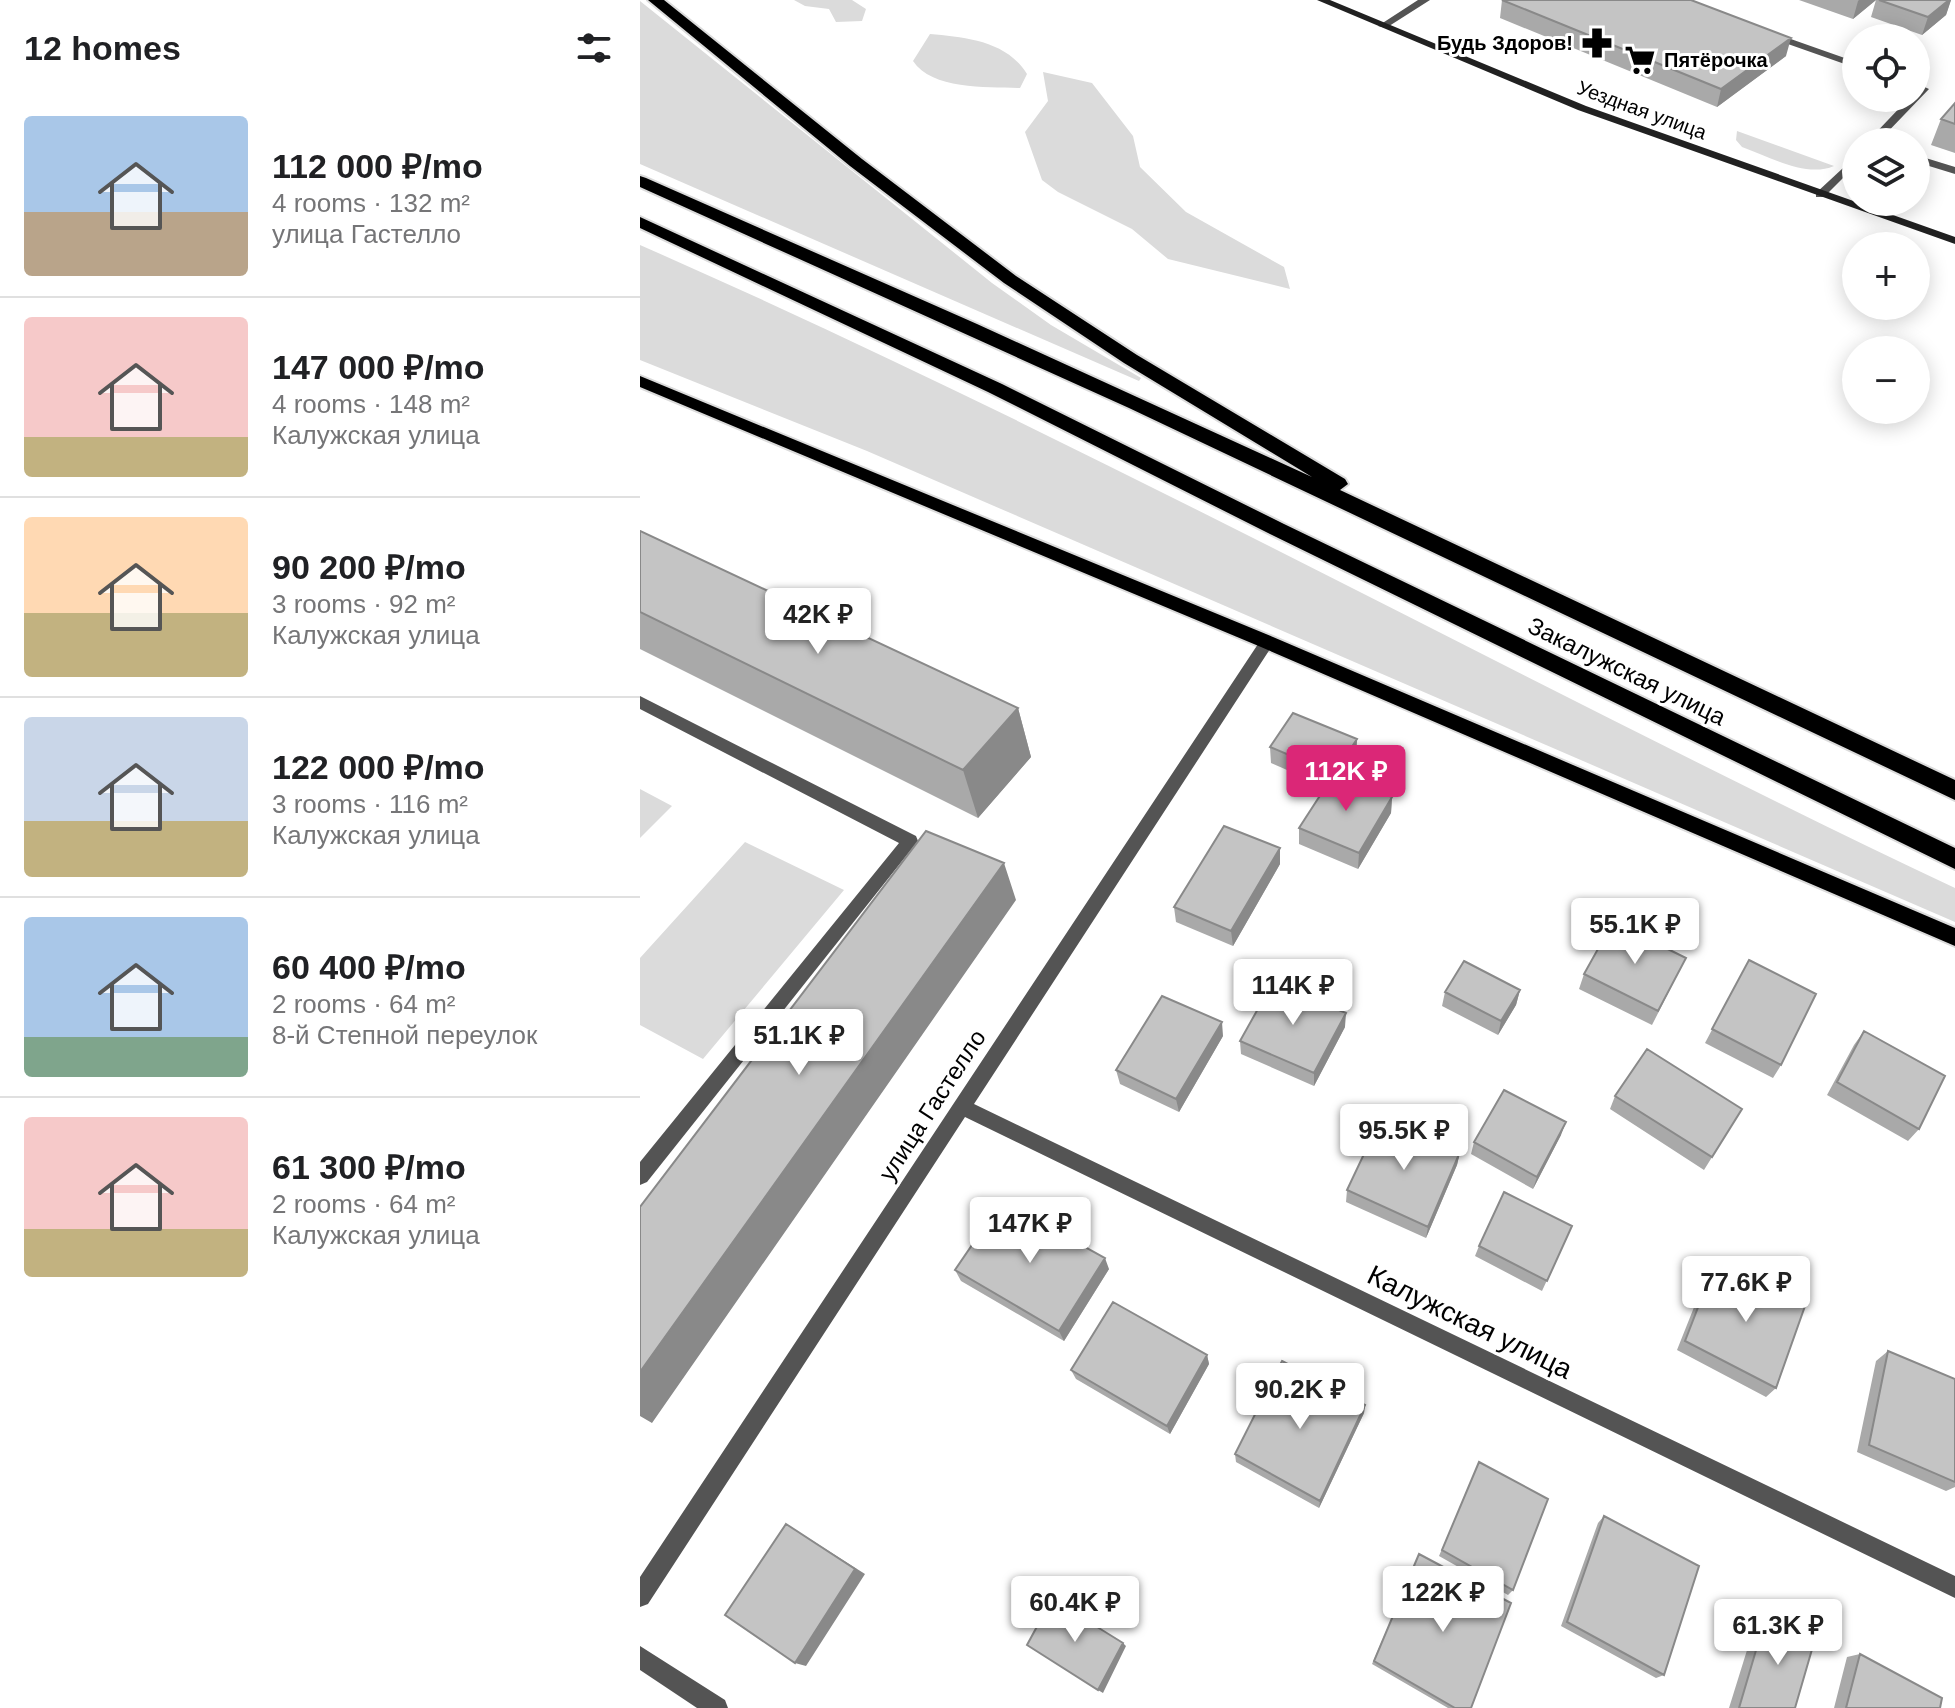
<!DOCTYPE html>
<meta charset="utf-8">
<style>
:root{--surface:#fff;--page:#f2f2f2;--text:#202124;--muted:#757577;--line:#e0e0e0;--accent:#db2777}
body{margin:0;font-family:Helvetica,sans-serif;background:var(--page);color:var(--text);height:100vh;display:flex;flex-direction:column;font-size:30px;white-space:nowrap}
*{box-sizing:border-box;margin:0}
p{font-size:26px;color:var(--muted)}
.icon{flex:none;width:44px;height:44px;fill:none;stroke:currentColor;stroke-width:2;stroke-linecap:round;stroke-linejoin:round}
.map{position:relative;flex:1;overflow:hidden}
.sheet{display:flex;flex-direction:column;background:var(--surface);width:640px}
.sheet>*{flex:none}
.buttons{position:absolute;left:1202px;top:24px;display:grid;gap:16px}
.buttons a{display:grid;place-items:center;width:88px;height:88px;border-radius:50%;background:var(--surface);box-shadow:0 4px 20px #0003;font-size:40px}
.price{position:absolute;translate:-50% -68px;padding:0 18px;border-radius:8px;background:#fff;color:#222;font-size:26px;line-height:52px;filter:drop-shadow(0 2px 4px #0008)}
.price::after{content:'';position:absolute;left:50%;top:48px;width:24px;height:18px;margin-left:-12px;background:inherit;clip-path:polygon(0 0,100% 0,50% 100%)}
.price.current{background:var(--accent);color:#fff}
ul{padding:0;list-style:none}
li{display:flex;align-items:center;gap:24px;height:200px;padding:0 24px}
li+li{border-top:2px solid var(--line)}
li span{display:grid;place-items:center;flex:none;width:224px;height:160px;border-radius:8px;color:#555}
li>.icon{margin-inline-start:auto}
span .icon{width:96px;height:96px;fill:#fffc;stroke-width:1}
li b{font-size:34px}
h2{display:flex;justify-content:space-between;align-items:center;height:96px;padding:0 24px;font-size:34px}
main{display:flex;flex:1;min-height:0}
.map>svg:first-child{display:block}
</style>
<main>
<section class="sheet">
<h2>12 homes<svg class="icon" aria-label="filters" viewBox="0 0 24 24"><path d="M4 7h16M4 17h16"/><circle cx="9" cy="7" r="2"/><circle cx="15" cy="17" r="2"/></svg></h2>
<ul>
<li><span style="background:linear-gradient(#a9c7e8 60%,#b9a48a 0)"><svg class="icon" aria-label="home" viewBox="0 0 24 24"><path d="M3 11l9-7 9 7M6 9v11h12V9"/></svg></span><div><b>112 000 ₽/mo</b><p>4 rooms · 132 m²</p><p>улица Гастелло</p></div></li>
<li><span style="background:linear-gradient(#f6c9c9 75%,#c2b280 0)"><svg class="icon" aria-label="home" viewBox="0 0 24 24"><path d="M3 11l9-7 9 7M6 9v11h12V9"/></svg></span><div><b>147 000 ₽/mo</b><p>4 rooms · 148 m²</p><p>Калужская улица</p></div></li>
<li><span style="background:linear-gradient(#ffd9b3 60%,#c2b280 0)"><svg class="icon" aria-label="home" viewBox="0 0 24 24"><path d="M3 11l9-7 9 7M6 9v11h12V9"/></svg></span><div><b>90 200 ₽/mo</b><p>3 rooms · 92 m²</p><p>Калужская улица</p></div></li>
<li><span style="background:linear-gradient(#c9d6e8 65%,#c2b280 0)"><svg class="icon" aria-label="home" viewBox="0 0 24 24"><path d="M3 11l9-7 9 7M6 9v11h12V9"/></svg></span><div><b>122 000 ₽/mo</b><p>3 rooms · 116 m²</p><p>Калужская улица</p></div></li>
<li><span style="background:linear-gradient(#a9c7e8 75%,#7fa58c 0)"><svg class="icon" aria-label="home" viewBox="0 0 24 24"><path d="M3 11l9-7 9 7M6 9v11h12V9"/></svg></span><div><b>60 400 ₽/mo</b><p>2 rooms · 64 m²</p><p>8-й Степной переулок</p></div></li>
<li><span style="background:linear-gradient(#f6c9c9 70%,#c2b280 0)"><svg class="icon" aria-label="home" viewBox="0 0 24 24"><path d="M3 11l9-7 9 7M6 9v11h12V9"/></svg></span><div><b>61 300 ₽/mo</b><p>2 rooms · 64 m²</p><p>Калужская улица</p></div></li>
</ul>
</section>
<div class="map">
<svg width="1315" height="1708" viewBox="0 0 1315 1708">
<rect width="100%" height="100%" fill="#fff"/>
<path fill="#dbdbdb" d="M154,0H212L226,9L222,21L196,22L189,9L165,6Z
M0,1L352,283L411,325L501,378L499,381L0,164Z
M290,34C325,37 367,41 387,74L380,88C348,87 292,90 273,61Z
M403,72L452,83L493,136L500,167L546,212L644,267L650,289L528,259L492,229L418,192L402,180L385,132L408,101Z
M1097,131L1194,166C1166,178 1130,157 1102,147L1096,140Z
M0,245C447,441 874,679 1315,888V922L227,451L0,360Z
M0,789L32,806L0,838Z
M105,842L204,890L63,1059L0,1025V958Z"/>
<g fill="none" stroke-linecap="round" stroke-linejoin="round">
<g stroke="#dbdbdb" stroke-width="4">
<path id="primary" d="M0,376L633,637L1315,928V946L621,647L0,387Z"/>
</g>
<g stroke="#dbdbdb" stroke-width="4">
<path id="highway" d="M8,0H24L222,159L376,276L497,355L705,479L708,484L700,490L1315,780V800L489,408L0,187V176L6,178L337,324L672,477L484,363L364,283L210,166Z
M0,217L362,384L644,524L1315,848V869L630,534L348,392L0,228Z"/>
</g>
<path fill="#545454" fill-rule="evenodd" d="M778,0H790L746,28L738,26Z
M1131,32L1216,62V68L1128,37L1126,35Z
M1276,83L1289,89L1238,142H1227L1269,98H1276Z
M1276,155L1315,167V174L1276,162Z
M1216,156V165L1184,197H1176V193Z
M0,696L276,836L278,841L7,1182L0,1185V1162L259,843L0,709Z"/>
<path fill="#545454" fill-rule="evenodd" d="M627,637L634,642L632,646L334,1104L1315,1576V1598L325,1117L8,1604L0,1607V1577L622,638Z
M0,1646L85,1700L88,1708H57L0,1670Z"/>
<path fill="#212121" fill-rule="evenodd" d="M677,0H690L946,106L1315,237V244L938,110Z"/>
<use href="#primary" fill="#000" fill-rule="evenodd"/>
<use href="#highway" fill="#000" fill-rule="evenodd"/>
</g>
<path fill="#a9a9a9" d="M862,0L1146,56L1077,107L860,18Z
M1159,0H1236L1213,19Z
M1236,0H1311L1306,15L1282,35L1231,17Z
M1315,103V153L1291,145L1301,119Z
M0,531L378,708L391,757L338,818L0,649Z
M717,739L716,755L702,777L752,797L751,813L718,869L659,844V828L686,787L631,763L630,747Z
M640,848V864L593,946L536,922L534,907Z
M1046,958L1012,1025L939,989L944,974Z
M1109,960L1141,1065L1133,1078L1065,1043Z
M880,990L876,1005L858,1035L802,1006L805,992Z
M705,1027L674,1086L601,1054L600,1041Z
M1224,1031L1279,1129L1268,1141L1187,1095L1214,1045Z
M583,1036L539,1112L480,1084L476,1070Z
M975,1096L1102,1109L1064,1170L970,1109Z
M921,1135L893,1189L831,1154L834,1142Z
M820,1152L817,1165L786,1238L706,1202L707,1190Z
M932,1226L902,1291L835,1256L839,1246Z
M1076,1261L1136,1388L1126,1397L1037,1350L1068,1272Z
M469,1269L424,1341L321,1281L315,1270Z
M1248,1351L1315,1379V1487L1306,1491L1217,1452L1236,1361Z
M567,1355L569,1364L530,1434L436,1379L431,1370Z
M725,1405L724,1413L679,1508L596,1462L595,1454Z
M839,1462L873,1590L868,1595L799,1556Z
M964,1516L1024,1675L1016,1678L921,1626L958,1523Z
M779,1554L831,1708H808L732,1664Z
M1127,1613L1155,1708H1089L1117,1618Z
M1220,1654L1300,1708H1194L1207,1657Z"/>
<path fill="#898989" d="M1219,0H1236L1213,19L1218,1Z
M1309,0H1311L1306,15L1282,35L1288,17Z
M1151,38L1146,56L1077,107L1081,89Z
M378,708L391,757L338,818L323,770Z
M717,739L716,755L694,790V774Z
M752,797L751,813L718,869L719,853Z
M640,848V864L593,946L591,931Z
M364,863L376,900L12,1423L0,1416V1372Z
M880,990L876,1005L858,1035L861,1021Z
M706,1013L705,1027L674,1086V1073Z
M582,1022L583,1036L539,1112L536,1099Z
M926,1122L921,1135L893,1189L897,1177Z
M820,1152L817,1165L786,1238L788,1227Z
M465,1258L469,1269L424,1341L419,1331Z
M567,1355L569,1364L530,1434L527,1426Z
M725,1405L724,1413L679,1508L680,1501Z
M146,1524L225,1574L166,1666L155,1663Z
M483,1643L486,1646L463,1693L458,1690Z"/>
<path fill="#c4c4c4" stroke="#898989" stroke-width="2" d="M862,0H1051L1151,38L1081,89Z
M1239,0H1309L1288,17Z
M1315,103V124L1301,119Z
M0,531L378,708L323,770L0,612Z
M653,713L717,739L694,774L630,747Z
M694,774L752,797L719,853L659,828Z
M584,826L640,848L591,931L534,907Z
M286,831L364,863L0,1372V1207Z
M973,922L1046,958L1018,1011L944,974Z
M1109,960L1176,994L1141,1065L1072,1029Z
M824,961L880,990L861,1021L805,992Z
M633,982L706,1013L674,1073L600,1041Z
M522,996L582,1022L536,1099L476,1070Z
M1224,1031L1305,1076L1279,1129L1197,1082Z
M1007,1049L1102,1109L1072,1157L975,1096Z
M864,1090L926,1122L897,1177L834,1142Z
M741,1118L820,1152L788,1227L707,1190Z
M864,1192L932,1226L907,1281L839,1246Z
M362,1201L465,1258L419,1331L315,1270Z
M1076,1261L1165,1306L1136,1388L1045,1341Z
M473,1302L567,1355L527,1426L431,1370Z
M1248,1351L1315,1379V1482L1229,1445Z
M642,1361L725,1405L680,1501L595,1454Z
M839,1462L908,1499L873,1590L802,1550Z
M964,1516L1059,1566L1024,1675L927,1622Z
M146,1524L215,1569L155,1663L85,1615Z
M779,1554L871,1603L831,1708H815L734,1661Z
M412,1599L483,1643L458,1690L387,1645Z
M1127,1613L1175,1639L1155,1708H1099Z
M1220,1654L1302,1698L1300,1708H1206Z"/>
<defs>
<g id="pharmacy-bare" transform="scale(2.4)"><path d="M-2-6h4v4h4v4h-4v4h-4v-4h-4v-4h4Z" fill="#000" stroke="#fff" stroke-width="2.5" paint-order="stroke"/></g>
<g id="supermarket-bare" transform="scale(2.4)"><path d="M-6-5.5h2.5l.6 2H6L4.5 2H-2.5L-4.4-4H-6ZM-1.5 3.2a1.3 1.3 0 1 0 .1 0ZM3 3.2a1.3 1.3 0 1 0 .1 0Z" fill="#000" stroke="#fff" stroke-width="2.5" paint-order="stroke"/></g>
</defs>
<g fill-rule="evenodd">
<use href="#pharmacy-bare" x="957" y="43"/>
<use href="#supermarket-bare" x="1000" y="60"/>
</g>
<g text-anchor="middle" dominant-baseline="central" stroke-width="6" stroke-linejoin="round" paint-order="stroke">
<g font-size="20" font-weight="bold" fill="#000" stroke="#fff" text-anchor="end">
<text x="933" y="43">Будь Здоров!</text>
<text x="1024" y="60" text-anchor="start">Пятёрочка</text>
</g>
<g font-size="20" fill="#000" stroke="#fff">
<text transform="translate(1002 110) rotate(20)">Уездная улица</text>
</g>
<g font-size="24" fill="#000" stroke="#fff">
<text transform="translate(987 671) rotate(26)">Закалужская улица</text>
<text transform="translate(292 1105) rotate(-57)">улица Гастелло</text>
</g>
<g font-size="28" fill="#000" stroke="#fff">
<text transform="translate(830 1322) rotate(26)">Калужская улица</text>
</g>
</g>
</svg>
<div class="buttons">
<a><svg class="icon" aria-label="locate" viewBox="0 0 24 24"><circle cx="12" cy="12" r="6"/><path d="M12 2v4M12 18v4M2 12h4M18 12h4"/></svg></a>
<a><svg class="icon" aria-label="layers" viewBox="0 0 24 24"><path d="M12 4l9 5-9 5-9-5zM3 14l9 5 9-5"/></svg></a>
<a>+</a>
<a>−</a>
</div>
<b class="price" style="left:178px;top:656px">42K ₽</b>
<b class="price current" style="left:706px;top:813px">112K ₽</b>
<b class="price" style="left:995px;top:966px">55.1K ₽</b>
<b class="price" style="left:653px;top:1027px">114K ₽</b>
<b class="price" style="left:159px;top:1077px">51.1K ₽</b>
<b class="price" style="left:764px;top:1172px">95.5K ₽</b>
<b class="price" style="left:390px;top:1265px">147K ₽</b>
<b class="price" style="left:1106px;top:1324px">77.6K ₽</b>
<b class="price" style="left:660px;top:1431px">90.2K ₽</b>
<b class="price" style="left:803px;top:1634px">122K ₽</b>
<b class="price" style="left:435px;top:1644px">60.4K ₽</b>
<b class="price" style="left:1138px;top:1667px">61.3K ₽</b>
</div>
</main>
